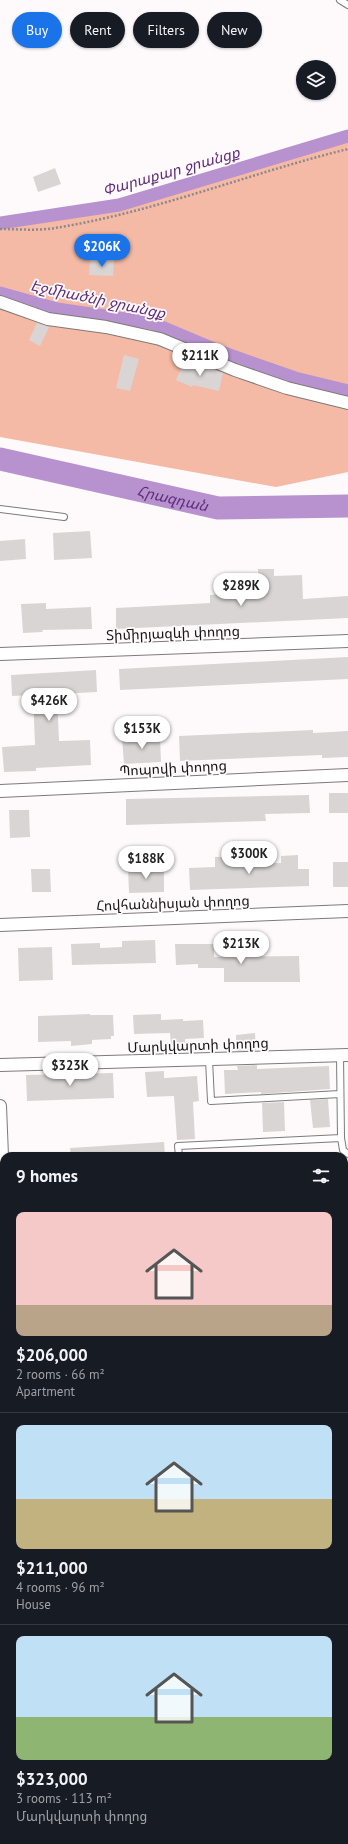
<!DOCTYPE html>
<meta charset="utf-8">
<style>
:root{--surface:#171b24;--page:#242831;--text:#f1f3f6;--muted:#9ea1a6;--line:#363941;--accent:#1a73e8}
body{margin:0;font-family:"PT Sans","Noto Sans Armenian",sans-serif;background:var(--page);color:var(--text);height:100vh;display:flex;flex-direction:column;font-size:15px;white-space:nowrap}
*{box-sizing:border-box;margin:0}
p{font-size:13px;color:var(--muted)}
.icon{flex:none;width:22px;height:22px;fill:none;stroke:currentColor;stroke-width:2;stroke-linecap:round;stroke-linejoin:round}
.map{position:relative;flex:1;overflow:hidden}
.side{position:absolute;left:0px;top:1152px;width:348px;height:692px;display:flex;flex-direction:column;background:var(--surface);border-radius:12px 12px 0 0;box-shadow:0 1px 3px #0004}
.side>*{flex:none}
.guide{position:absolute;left:12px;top:12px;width:324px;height:36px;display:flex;gap:8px}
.tools{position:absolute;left:296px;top:60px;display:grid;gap:8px}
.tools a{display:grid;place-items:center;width:40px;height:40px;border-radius:50%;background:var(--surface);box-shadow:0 1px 3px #0004;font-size:20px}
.price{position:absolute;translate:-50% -34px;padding:0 9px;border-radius:14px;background:#fff;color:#222;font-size:13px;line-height:26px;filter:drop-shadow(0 1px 2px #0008)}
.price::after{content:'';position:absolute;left:50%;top:24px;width:12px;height:9px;margin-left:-6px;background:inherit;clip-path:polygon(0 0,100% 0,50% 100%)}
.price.active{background:var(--accent);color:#fff}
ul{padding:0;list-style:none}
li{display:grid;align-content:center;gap:8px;height:212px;padding:0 16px}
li+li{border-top:1px solid var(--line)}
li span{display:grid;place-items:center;height:124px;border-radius:8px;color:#555}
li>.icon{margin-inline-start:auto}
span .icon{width:72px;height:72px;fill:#fffc;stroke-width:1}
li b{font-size:17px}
h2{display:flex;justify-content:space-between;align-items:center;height:48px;padding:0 16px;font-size:17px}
.pill{padding:0 14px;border-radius:18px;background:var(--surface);box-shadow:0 1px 3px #0004;font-size:14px;line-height:36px}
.pill.active{background:var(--accent);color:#fff}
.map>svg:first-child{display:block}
</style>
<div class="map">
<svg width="348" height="1844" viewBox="0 0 348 1844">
<rect width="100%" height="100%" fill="#fefafb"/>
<path fill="#f4baa5" d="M348,140V472L276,487L0,437V219L58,215Z"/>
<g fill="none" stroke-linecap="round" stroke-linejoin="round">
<path stroke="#b891cf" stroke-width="13" d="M0,223L119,205L348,136
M0,293L57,309L152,323L221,352L295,378L348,391"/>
<path stroke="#b891cf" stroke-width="23" id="s1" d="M0,459L218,508L348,506"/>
</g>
<path fill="#dad5d5" d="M55,168L61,184L38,192L33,177Z
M90,260H114L113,276L89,275Z
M37,323L49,327L40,346L29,340Z
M124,355L139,359L130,391L116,388Z
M185,360L207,370L208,367L223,373L219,391L193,385L192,387L176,380Z
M90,531L92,558L54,560L53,533Z
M25,539L26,559L0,561V541Z
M258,569H274V576L302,575L303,599L348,596V618L116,629V608L210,603V595L259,592Z
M46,603V609L91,607L92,629L42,630L43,632L23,633L21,604Z
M348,657V679L120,690L119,669Z
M96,670L97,692L57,694L59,741L90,740L91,765L36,768V771L4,772L2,747L35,745L33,695L12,696L11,675Z
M313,730V733L348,731V757L322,758V755L180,761L179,736Z
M160,737L161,762L124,764L122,738Z
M329,793H348V813H329Z
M309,795L310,813L265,814L266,821L126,825V799Z
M9,810H29L30,837L10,838Z
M298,855V869H309V886L190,890L189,868L215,867V857H230V864L281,863V856Z
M333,862H348V887H333Z
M164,867V892L129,893L128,868Z
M31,869H50L51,892H32Z
M155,940L156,963L72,965L71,944L100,943V948L122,947V941Z
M175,944H214V957L299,956L300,982H224V968H198V964L176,965Z
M52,947L53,980L19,981L18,948Z
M90,1014V1015H113L114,1036H111V1039L92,1040V1044L71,1046V1041L38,1042V1016Z
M161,1014V1020L183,1019V1021L203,1020L204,1038L185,1039V1044H171L170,1033L134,1034L133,1015Z
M255,1033L256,1050L236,1051V1035Z
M257,1065V1069L329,1066L330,1089L261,1094V1092L225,1094L224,1070H238L237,1066Z
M164,1071V1078L197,1076L199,1101L193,1102L195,1139L177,1140L174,1096L147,1097L145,1072Z
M113,1073L114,1098L27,1101L26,1075Z
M328,1099L330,1127L313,1128L310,1100Z
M284,1102L285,1131L263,1132L262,1103Z
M164,1142L165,1156H71L70,1148Z"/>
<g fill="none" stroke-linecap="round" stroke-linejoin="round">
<g stroke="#7e7a7b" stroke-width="8">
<path id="service" d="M340,0L348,5
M0,509L64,517
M340,1055L341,1138L343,1150L348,1154
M209,1060L211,1101L340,1094
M179,1156L178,1146L341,1138
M344,1206H348
M344,1259H348
M0,1421L4,1420
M344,1483L347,1499L348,1600
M344,1693L348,1691
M181,1840L186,1844
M112,1844L124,1840
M287,1844L301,1840"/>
</g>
<g stroke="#7e7a7b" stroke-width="14">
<path id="minor" d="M0,302L48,319L106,327L160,339L235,370L287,388L348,403
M0,654L348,641
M0,791L348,775
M0,925L348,911
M0,1065L348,1055
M0,1106L4,1206
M0,1504L4,1517
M105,1840L107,1844"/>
</g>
<g stroke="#7e7a7b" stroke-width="21">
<path id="trunk" d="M344,1315H348
M344,1329L348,1328
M0,1338L4,1337"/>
</g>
<path stroke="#8c898a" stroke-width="2.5" stroke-dasharray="2 2" stroke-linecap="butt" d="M0,229C18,229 37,231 55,228C155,212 250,173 348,149"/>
<use href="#service" stroke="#fff" stroke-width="6"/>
<use href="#minor" stroke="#fff" stroke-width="12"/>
<use href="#trunk" stroke="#fff" stroke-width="19"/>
</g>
<g text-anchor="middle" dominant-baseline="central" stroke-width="3.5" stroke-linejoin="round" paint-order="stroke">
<g font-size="14" fill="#171516" stroke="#fefafb">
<text transform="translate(173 633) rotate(-2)">Տիմիրյազևի փողոց</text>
<text transform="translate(173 768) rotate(-3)">Պոպովի փողոց</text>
<text transform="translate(173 903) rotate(-2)">Հովհաննիսյան փողոց</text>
<text transform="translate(198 1045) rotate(-2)">Մարկվարտի փողոց</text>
</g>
<g font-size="15" font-style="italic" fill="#5f2e79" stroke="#fefafb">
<text transform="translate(171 171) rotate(-16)">Փարաքար ջրանցք</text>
<text transform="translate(98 299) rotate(12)">Էջմիածնի ջրանցք</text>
<text stroke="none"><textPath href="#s1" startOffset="177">Հրազդան</textPath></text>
</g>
</g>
</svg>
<div class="tools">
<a><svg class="icon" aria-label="layers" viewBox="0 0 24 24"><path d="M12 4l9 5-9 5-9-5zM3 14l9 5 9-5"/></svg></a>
</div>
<b class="price active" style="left:102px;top:268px">$206K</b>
<b class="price" style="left:200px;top:377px">$211K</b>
<b class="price" style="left:241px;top:607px">$289K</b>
<b class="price" style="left:49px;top:722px">$426K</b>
<b class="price" style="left:142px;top:750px">$153K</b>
<b class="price" style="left:249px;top:875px">$300K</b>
<b class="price" style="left:146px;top:880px">$188K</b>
<b class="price" style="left:241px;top:965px">$213K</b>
<b class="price" style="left:70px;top:1087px">$323K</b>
<div class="guide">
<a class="pill active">Buy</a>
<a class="pill">Rent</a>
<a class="pill">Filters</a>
<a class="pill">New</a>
</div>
<section class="side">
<h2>9 homes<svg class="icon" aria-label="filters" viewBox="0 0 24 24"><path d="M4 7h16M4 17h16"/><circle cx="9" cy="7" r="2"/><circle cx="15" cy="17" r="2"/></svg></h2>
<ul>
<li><span style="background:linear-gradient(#f6c9c9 75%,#b9a48a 0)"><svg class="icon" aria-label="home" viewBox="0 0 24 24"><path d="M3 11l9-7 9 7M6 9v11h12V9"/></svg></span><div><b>$206,000</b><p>2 rooms · 66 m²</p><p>Apartment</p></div></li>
<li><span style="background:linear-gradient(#bfe0f5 60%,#c2b280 0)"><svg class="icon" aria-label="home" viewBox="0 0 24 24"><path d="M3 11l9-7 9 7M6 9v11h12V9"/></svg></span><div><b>$211,000</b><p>4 rooms · 96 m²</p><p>House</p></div></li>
<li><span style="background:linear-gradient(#bfe0f5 65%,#8fb573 0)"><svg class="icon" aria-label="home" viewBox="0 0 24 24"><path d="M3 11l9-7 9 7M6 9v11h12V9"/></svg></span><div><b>$323,000</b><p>3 rooms · 113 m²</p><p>Մարկվարտի փողոց</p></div></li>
</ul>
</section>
</div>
